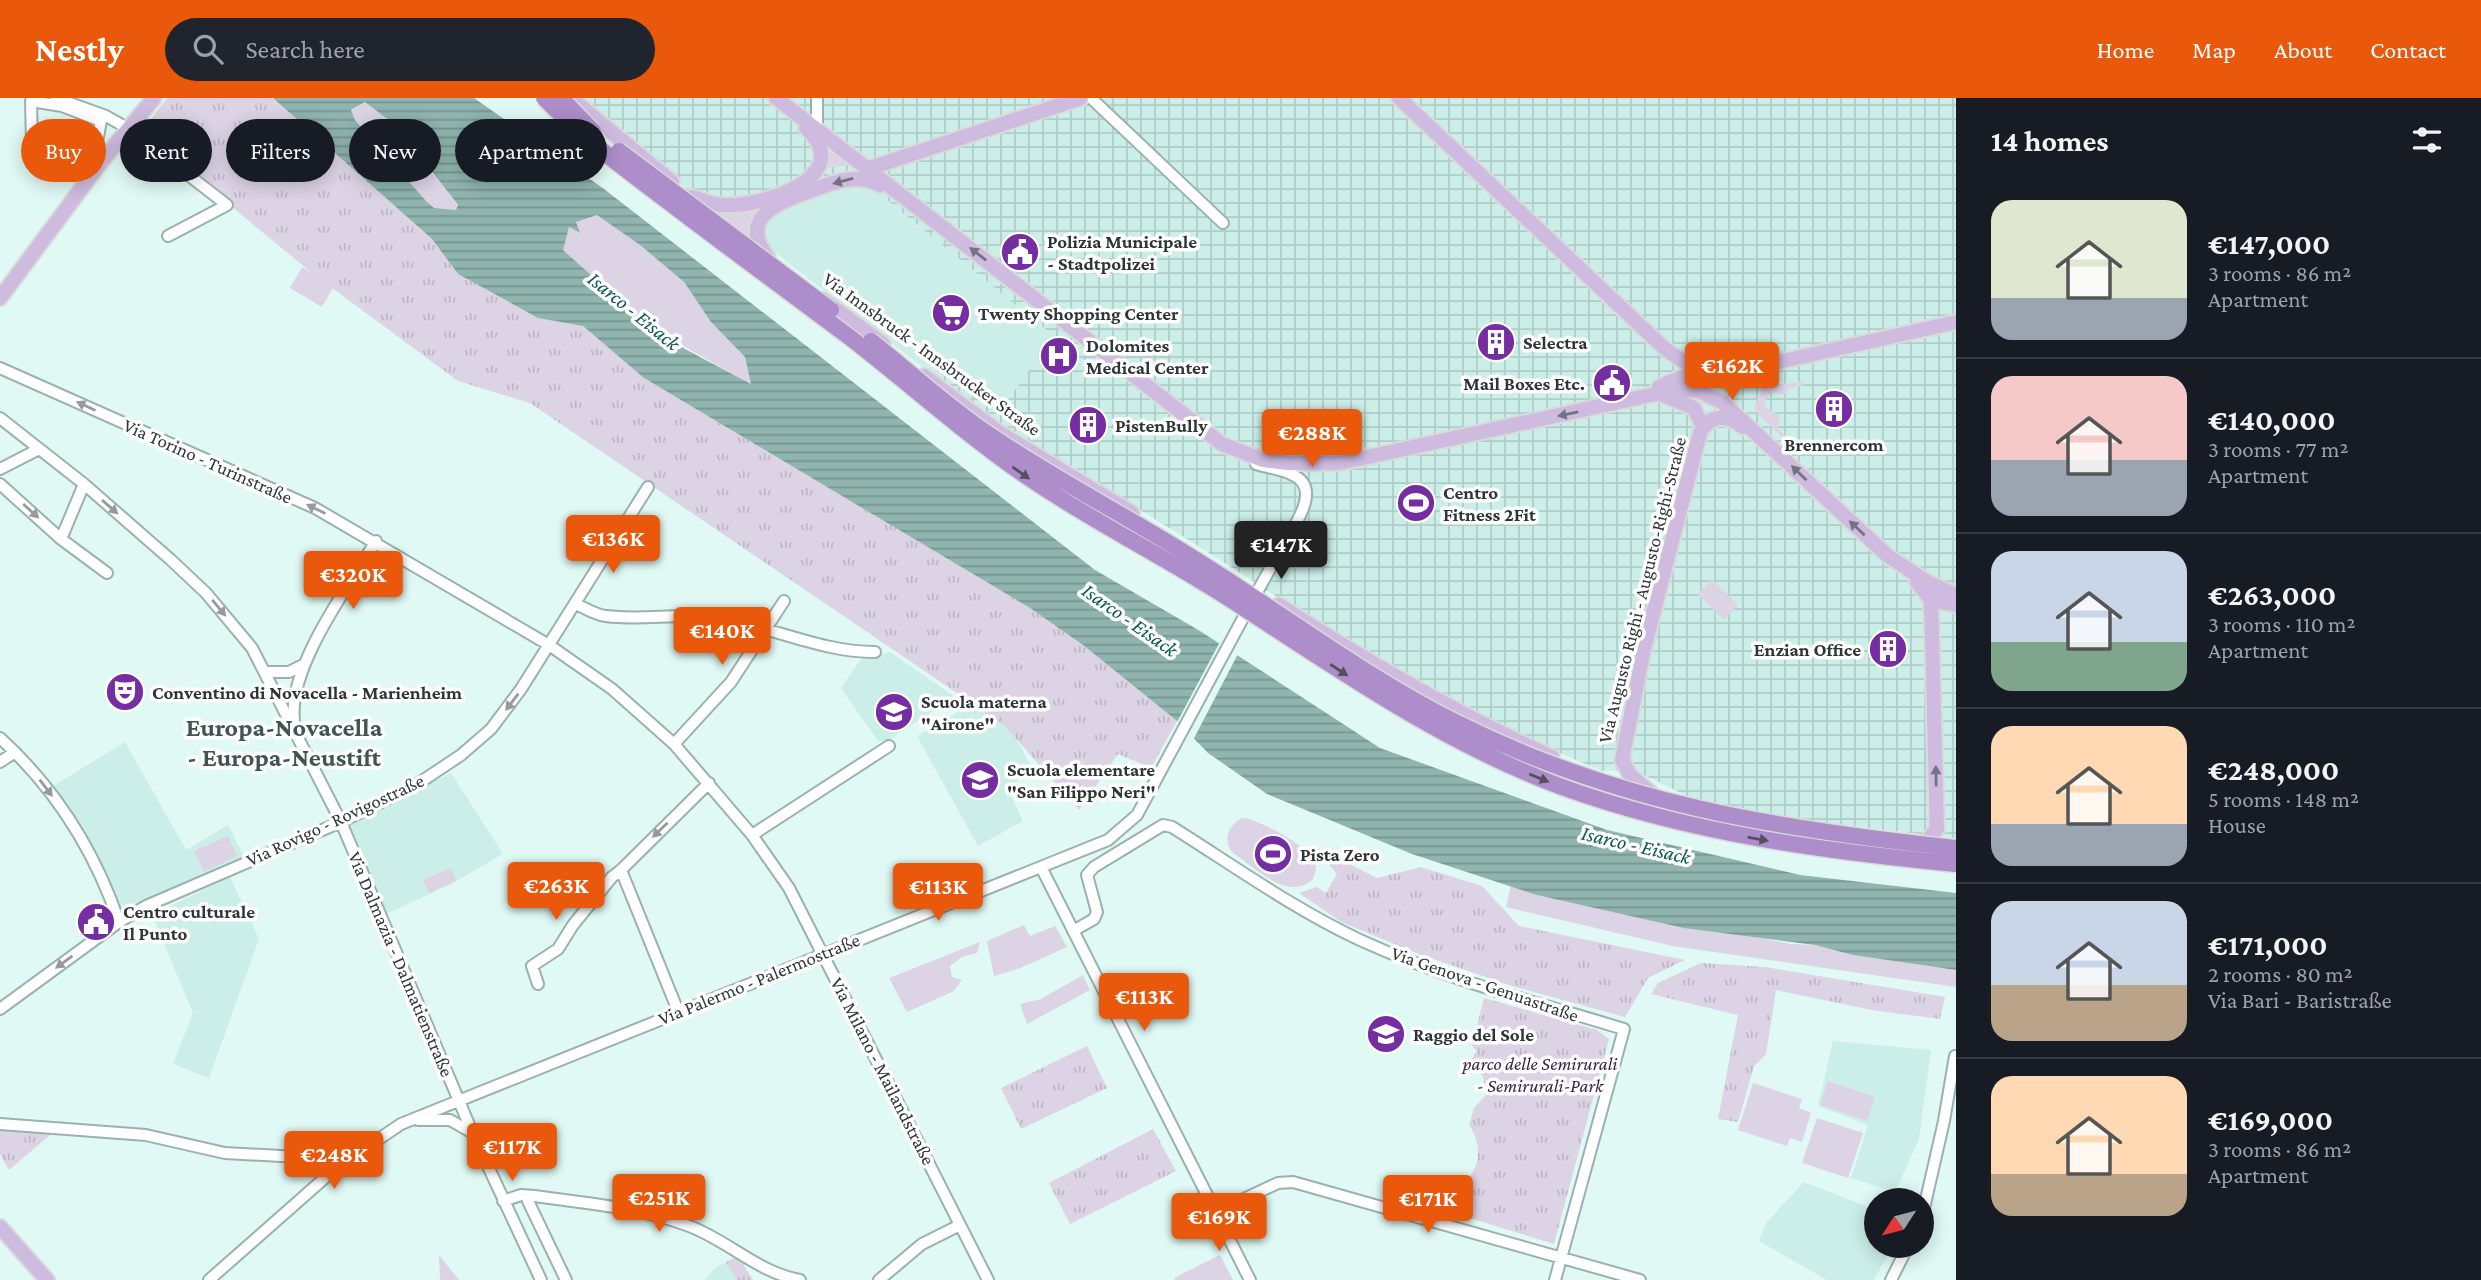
<!DOCTYPE html>
<meta charset="utf-8">
<style>
:root{--surface:#171b24;--page:#20242c;--text:#f1f3f6;--muted:#9ea1a6;--line:#363941;--accent:#ea580c}
body{margin:0;font-family:"Crimson Pro",serif;background:var(--page);color:var(--text);height:100vh;display:flex;flex-direction:column;font-size:26px;white-space:nowrap}
*{box-sizing:border-box;margin:0}
p{font-size:23px;color:var(--muted)}
.icon{flex:none;width:38px;height:38px;fill:none;stroke:currentColor;stroke-width:2;stroke-linecap:round;stroke-linejoin:round}
.map{position:relative;flex:1;overflow:hidden}
.panel{display:flex;flex-direction:column;background:var(--surface);width:525px}
.panel>*{flex:none}
.top-card{position:absolute;left:21px;top:21px;width:665px;height:63px;display:flex;gap:14px}
.needle{width:46px;rotate:234deg}
.tools{position:absolute;left:1864px;top:1090px;display:grid;gap:14px}
.tools a{display:grid;place-items:center;width:70px;height:70px;border-radius:50%;background:var(--surface);box-shadow:0 4px 18px #0003;font-size:35px}
.price{position:absolute;translate:-50% -60px;padding:0 16px;border-radius:7px;background:var(--accent);color:#fff;font-size:23px;line-height:46px;filter:drop-shadow(0 2px 4px #0008)}
.price::after{content:'';position:absolute;left:50%;top:42px;width:21px;height:16px;margin-left:-10px;background:inherit;clip-path:polygon(0 0,100% 0,50% 100%)}
.price.active{background:#222;color:#fff}
ul{padding:0;list-style:none}
li{display:flex;align-items:center;gap:21px;height:175px;padding:0 35px}
li+li{border-top:2px solid var(--line)}
li span{display:grid;place-items:center;flex:none;width:196px;height:140px;border-radius:21px;color:#555}
li>.icon{margin-inline-start:auto}
span .icon{width:84px;height:84px;fill:#fffc;stroke-width:1}
li b{font-size:30px}
h2{display:flex;justify-content:space-between;align-items:center;height:84px;padding:0 35px;font-size:30px}
.chip{padding:0 24px;border-radius:32px;background:var(--surface);box-shadow:0 4px 18px #0003;font-size:24px;line-height:63px}
.chip.active{background:var(--accent);color:#fff}
header{display:flex;align-items:center;gap:42px;box-sizing:border-box;height:98px;padding:0 35px;background:var(--accent);color:#fff}
header strong{font-size:33px}
nav{display:flex;gap:38px;margin-inline-start:auto;font-size:24px}
.search{width:490px;height:63px;background:var(--page);display:flex;align-items:center;gap:18px;box-sizing:border-box;padding:0 24px;border-radius:38px;color:var(--muted);font-size:26px}
main{display:flex;flex:1;min-height:0}
.map>svg:first-child{display:block}
</style>
<header>
<strong>Nestly</strong>
<div class="search"><svg class="icon" aria-label="search" viewBox="0 0 24 24"><circle cx="10" cy="10" r="6"/><path d="M15 15l6 6"/></svg>Search here</div>
<nav><a>Home</a><a>Map</a><a>About</a><a>Contact</a></nav>
</header>
<main>
<div class="map">
<svg width="1956" height="1182" viewBox="0 0 1956 1182">
<defs>
<pattern id="industrial-grid" width="8" height="8" patternUnits="userSpaceOnUse" patternTransform="scale(1.75)"><rect width="8" height="8" fill="#cceee8"/><path d="M0 4h8M4 0v8" fill="none" stroke="#b0cdc8"/></pattern>
<pattern id="park-tufts" width="24" height="20" patternUnits="userSpaceOnUse" patternTransform="scale(1.75)"><rect width="24" height="20" fill="#dcd3e5"/><path d="M3 7l-1-3M5 7V3M7 7l1-3M15 17l-1-3M17 17v-4M19 17l1-3" fill="none" stroke="#bdb6c5"/></pattern>
<pattern id="water-rules" width="6" height="5" patternUnits="userSpaceOnUse" patternTransform="scale(1.75)"><rect width="6" height="5" fill="#8fb5ae"/><path d="M0 2.5h6" fill="none" stroke="#75948e"/></pattern>
</defs>
<rect width="100%" height="100%" fill="#e0f9f4"/>
<path fill="#cceee8" d="M842,86L872,90L1055,239L1004,307L943,267L934,278L759,142L766,117Z
M890,554L955,599L887,643H878L841,590L861,561Z
M977,603L1009,626L1034,675L1006,688L1023,723L978,748L917,638Z
M125,644L186,752L228,727L246,762L125,817L94,750L50,690Z
M451,675L503,756L451,786L384,817L345,729Z
M230,779L259,841L209,980L173,966L193,915L152,817Z
M1833,943L1931,952L1919,1041L1895,1094L1851,1080L1868,1027L1818,1008Z
M1804,1084L1876,1112V1148H1893L1874,1182H1827L1759,1143L1766,1125Z
M726,1164L737,1182H705L714,1171Z"/>
<path fill="url(#industrial-grid)" d="M577,0H1956V740L1780,720L1693,701L1634,672L1602,673L1480,621L1343,541L1176,434L1021,340L934,278L943,266L1004,307L1054,238L872,90L842,86L766,117L759,142L690,94L600,23Z"/>
<path fill="#dcd3e5" d="M365,4L403,33V40L423,53L427,67L458,108L456,112L434,110L426,103L355,22L351,13Z
M830,53H832L850,67L826,70Z
M762,106L752,120L753,143L707,108Z
M597,117L640,147L684,184L711,224L745,259L752,287L647,227L562,152L569,129L579,135L576,124Z
M302,169L334,188L322,209L290,190Z
M1803,283L1804,287L1787,291L1785,297L1771,294L1764,304L1766,311H1770L1780,318L1778,330L1785,338L1783,340L1754,312L1762,290Z
M1712,481L1738,507L1724,522L1698,496Z
M1241,720C1256,719 1311,750 1315,764C1317,770 1315,776 1313,781C1289,805 1254,769 1232,754C1223,741 1228,729 1241,720Z
M228,738L237,758L204,774L194,753Z
M451,770L456,783L429,795L423,782Z
M1511,787L1537,797L1791,846L1815,847L1853,857L1956,872V889L1673,848L1506,809Z
M1024,827L1030,838L1055,828L1067,849L1018,871L994,878L987,843Z
M980,844L977,855L962,859L950,868L952,879L962,882L954,893L907,914L889,880Z
M1083,877L1090,892L1027,926L1020,906L1041,901Z
M1828,983L1875,999L1867,1023L1820,1007Z
M1753,985L1802,1001L1799,1010L1811,1015L1802,1044L1790,1040L1787,1048L1738,1032Z
M1817,1020L1863,1035L1848,1080L1802,1065Z
M439,1157L459,1182H440Z
M1220,1157L1233,1182H1175L1174,1180Z"/>
<path fill="url(#park-tufts)" d="M167,0H273L432,141L458,176L538,220L583,228L644,280L1030,510L1083,547L1177,623L1151,670L1118,656L1079,712L1004,627L530,305L458,283L312,175L141,34Z
M1314,748L1377,780L1421,769L1482,788L1519,828L1685,862L1648,880L1625,919L1509,887L1419,856L1341,824L1299,795L1316,789L1326,795L1337,776Z
M1701,865L1765,869L1945,899L1940,921L1872,912L1776,892L1766,956L1754,968L1738,1024L1718,1021L1738,917L1651,896L1658,885Z
M1484,900L1597,932L1609,941L1554,1146L1447,1113L1456,1089C1481,1077 1484,1049 1469,1027L1474,1010L1485,998L1483,979L1470,964L1477,953L1472,948Z
M1087,948L1107,990L1021,1031L1001,990Z
M0,1028L56,1032L9,1072L0,1056Z
M1153,1031L1176,1073L1070,1126L1049,1085Z
M738,1158L753,1182H737L726,1164Z"/>
<path fill="url(#water-rules)" fill-rule="evenodd" d="M273,0H474L604,91L1095,472L1200,533L1380,650L1607,732L1800,777L1956,795V872L1853,857L1815,847L1684,830L1537,797L1412,756L1267,696L1208,655L1177,623L1083,547L1030,510L644,280L583,228L538,220L458,176L432,141ZM365,4L403,33V40L423,53L427,67L458,107L456,112L434,110L426,103L355,22L351,12ZM597,117L640,147L684,184L711,224L745,259L751,286L670,243L647,227L563,152L569,129L580,135L576,124Z"/>
<path fill="#e0f9f4" d="M1221,542L1239,554L1192,644L1176,626Z"/>
<g fill="none" stroke-linecap="round" stroke-linejoin="round">
<g stroke="#9ab2ad" stroke-width="14">
<path id="minor" d="M56,0L106,18L129,31L227,107L168,138
M1091,0L1223,125
M31,3L62,8L101,23L97,44L71,77L32,45Z
M817,31V0
M0,270L315,410L549,547L612,591L674,646L752,737L789,790L988,1182
M0,320L84,386L171,462L206,495L252,550L341,724L473,1036L541,1182
M1256,366C1268,370 1282,371 1293,377C1322,390 1295,427 1285,444
M0,371L39,351
M0,386L61,441L107,475
M61,441L84,386
M576,506C585,510 596,517 606,518C643,523 682,514 719,520C772,529 821,554 875,554
M266,574H289L303,567
M294,622C288,569 348,489 376,443
M0,640C55,690 95,754 119,824
M674,646L731,584L784,503
M0,664L15,654
M752,737L889,648
M1042,771L1250,1182
M1073,833L1094,821L1097,814L1087,777L1094,769L1163,727L1172,729C1234,768 1294,811 1360,842C1445,881 1535,904 1624,931L1555,1182
M538,886L532,868L558,851L573,827L612,779L621,772
M0,911L119,824L146,808L341,724L416,687L461,657L491,631L521,591L648,389
M678,913L621,772L709,685
M418,1022H450L471,1034
M0,1026L146,1037L225,1055L317,1060L336,1070
M503,1103L521,1097L535,1098C585,1105 642,1110 689,1128C729,1143 757,1174 800,1182
M528,1103L566,1182
M1216,1114L1278,1085L1293,1084L1640,1182
M1922,1119L1944,1023L1955,958
M209,1182L336,1070L401,1026L1108,742L1137,717L1249,509
M879,1182L922,1146L960,1127
M1891,1182L1908,1148"/>
</g>
<g stroke="#d9dbda" stroke-width="18">
<path id="major" d="M571,0L672,84
M776,0L1222,346L1263,362L1288,365H1340L1678,291L1698,293L1722,304L1888,458L1929,485L1956,497
M1399,0L1663,249C1686,267 1704,279 1734,274L1956,224
M867,71L1081,0
M692,99C702,102 713,107 723,107C760,110 859,79 806,30
M768,160C740,123 770,108 802,96C828,87 853,73 880,87
M0,200L101,64L154,0
M823,202L883,246
M924,278L1000,335L1132,415
M1659,289L1696,273
M1663,297L1694,310L1703,329
M1917,484L1931,502L1937,731L1927,743
M1931,502L1956,507
M1279,507C1367,564 1457,616 1552,659
M1651,695L1630,677L1622,662L1644,551L1700,335C1710,316 1727,316 1743,329
M0,1129L47,1182"/>
</g>
<use href="#minor" stroke="#fff" stroke-width="10"/>
<use href="#major" stroke="#cebbdf" stroke-width="14"/>
<g stroke="#9ab2ad" stroke-width="14" stroke-linecap="butt">
<path id="minor-bridge" d="M1251,505L1285,444"/>
</g>
<g stroke="#d9dbda" stroke-width="19" stroke-linecap="butt">
<path id="highway-bridge" d="M544,0C583,40 626,72 670,105C729,150 789,194 848,238C909,285 966,337 1029,380C1095,425 1167,460 1233,503C1339,572 1443,645 1562,689C1689,735 1822,753 1956,766
M561,0L593,33
M619,53L831,212
M871,243C910,274 949,310 991,338C1053,380 1121,415 1185,455C1275,510 1360,576 1455,624C1619,706 1776,731 1956,750"/>
</g>
<use href="#minor-bridge" stroke="#fff" stroke-width="10"/>
<use href="#highway-bridge" stroke="#ae8eca" stroke-width="16"/>
</g>
<defs><path id="oneway-solid" d="M-6-.8H1V-3.2L6.5 0L1 3.2V.8H-6Z" transform="scale(1.75)"/></defs>
<g fill="#757281">
<use href="#oneway-solid" transform="translate(843 83) rotate(165)"/>
<use href="#oneway-solid" transform="translate(978 156) rotate(-142)"/>
<use href="#oneway-solid" transform="translate(1568 316) rotate(168)"/>
<use href="#oneway-solid" transform="translate(1799 375) rotate(-136)"/>
<use href="#oneway-solid" transform="translate(1857 430) rotate(-137)"/>
<use href="#oneway-solid" transform="translate(1936 678) rotate(-91)"/>
</g>
<g fill="#969a9a">
<use href="#oneway-solid" transform="translate(86 308) rotate(-155)"/>
<use href="#oneway-solid" transform="translate(110 409) rotate(41)"/>
<use href="#oneway-solid" transform="translate(316 411) rotate(-154)"/>
<use href="#oneway-solid" transform="translate(31 413) rotate(42)"/>
<use href="#oneway-solid" transform="translate(219 510) rotate(50)"/>
<use href="#oneway-solid" transform="translate(512 604) rotate(127)"/>
<use href="#oneway-solid" transform="translate(46 690) rotate(53)"/>
<use href="#oneway-solid" transform="translate(660 732) rotate(136)"/>
<use href="#oneway-solid" transform="translate(64 864) rotate(144)"/>
</g>
<g fill="#545061">
<use href="#oneway-solid" transform="translate(1021 375) rotate(35)"/>
<use href="#oneway-solid" transform="translate(1339 572) rotate(33)"/>
<use href="#oneway-solid" transform="translate(1539 680) rotate(22)"/>
<use href="#oneway-solid" transform="translate(1758 741) rotate(10)"/>
</g>
<defs>
<g id="civic-disc" transform="scale(2.0125)"><circle r="9.5" fill="#742ea2" stroke="#fff"/><path d="M-.6-6.5H3V-4.5H.6V-3L4-1V1h2V6H-6V1h2V-1L-.6-3ZM-1.2 2.5V6h2.4V2.5Z" fill="#fff"/></g>
<g id="supermarket-disc" transform="scale(2.0125)"><circle r="9.5" fill="#742ea2" stroke="#fff"/><path d="M-6-5.5h2.5l.6 2H6L4.5 2H-2.5L-4.4-4H-6ZM-1.5 3.2a1.3 1.3 0 1 0 .1 0ZM3 3.2a1.3 1.3 0 1 0 .1 0Z" fill="#fff"/></g>
<g id="building-disc" transform="scale(2.0125)"><circle r="9.5" fill="#742ea2" stroke="#fff"/><path d="M-4-6H4V6H1V3H-1V6H-4ZM-2.5-4.3h1.7v1.8h-1.7ZM.8-4.3h1.7v1.8H.8ZM-2.5-1h1.7V.8h-1.7ZM.8-1h1.7V.8H.8Z" fill="#fff"/></g>
<g id="hospital-disc" transform="scale(2.0125)"><circle r="9.5" fill="#742ea2" stroke="#fff"/><path d="M-5-5h3v3.5h4V-5h3V5h-3V1.5h-4V5h-3Z" fill="#fff"/></g>
<g id="stadium-disc" transform="scale(2.0125)"><circle r="9.5" fill="#742ea2" stroke="#fff"/><path d="M0-5a6.5 5 0 1 0 0 10a6.5 5 0 1 0 0-10ZM-3.5-1.8h7v3.6h-7Z" fill="#fff"/></g>
<g id="theatre-disc" transform="scale(2.0125)"><circle r="9.5" fill="#742ea2" stroke="#fff"/><path d="M-5-5.5Q0-4 5-5.5V0Q5 5 0 6Q-5 5-5 0ZM-3.3-2.5H-1v1.5H-3.3ZM1-2.5H3.3v1.5H1ZM-2.8 1Q0 5.5 2.8 1Z" fill="#fff"/></g>
<g id="school-disc" transform="scale(2.0125)"><circle r="9.5" fill="#742ea2" stroke="#fff"/><path d="M0-5L7-2L0 1L-7-2ZM-4 1L0 2.5L4 1V4Q0 6-4 4Z" fill="#fff"/></g>
</defs>
<g fill-rule="evenodd">
<use href="#civic-disc" x="1020" y="154"/>
<use href="#supermarket-disc" x="951" y="215"/>
<use href="#building-disc" x="1496" y="244"/>
<use href="#hospital-disc" x="1059" y="258"/>
<use href="#civic-disc" x="1612" y="285"/>
<use href="#building-disc" x="1834" y="311"/>
<use href="#building-disc" x="1088" y="327"/>
<use href="#stadium-disc" x="1416" y="405"/>
<use href="#building-disc" x="1888" y="551"/>
<use href="#theatre-disc" x="125" y="594"/>
<use href="#school-disc" x="894" y="614"/>
<use href="#school-disc" x="980" y="682"/>
<use href="#stadium-disc" x="1273" y="756"/>
<use href="#civic-disc" x="96" y="824"/>
<use href="#school-disc" x="1386" y="936"/>
</g>
<g text-anchor="middle" dominant-baseline="central" stroke-width="7" stroke-linejoin="round" paint-order="stroke">
<g font-size="19" font-weight="bold" fill="#2d3634" stroke="#fff" text-anchor="start">
<text x="1047" y="143">Polizia Municipale<tspan x="1047" dy="22">- Stadtpolizei</tspan></text>
<text x="978" y="215">Twenty Shopping Center</text>
<text x="1523" y="244">Selectra</text>
<text x="1086" y="247">Dolomites<tspan x="1086" dy="22">Medical Center</tspan></text>
<text x="1585" y="285" text-anchor="end">Mail Boxes Etc.</text>
<text x="1115" y="327">PistenBully</text>
<text x="1834" y="346" text-anchor="middle">Brennercom</text>
<text x="1443" y="394">Centro<tspan x="1443" dy="22">Fitness 2Fit</tspan></text>
<text x="1861" y="551" text-anchor="end">Enzian Office</text>
<text x="152" y="594">Conventino di Novacella - Marienheim</text>
<text x="921" y="603">Scuola materna<tspan x="921" dy="22">"Airone"</tspan></text>
<text x="1007" y="671">Scuola elementare<tspan x="1007" dy="22">"San Filippo Neri"</tspan></text>
<text x="1300" y="756">Pista Zero</text>
<text x="123" y="813">Centro culturale<tspan x="123" dy="22">Il Punto</tspan></text>
<text x="1413" y="936">Raggio del Sole</text>
</g>
<g font-size="19" fill="#2d3634" stroke="#fff">
<text transform="translate(932 256) rotate(36)">Via Innsbruck - Innsbrucker Straße</text>
<text transform="translate(208 363) rotate(24)">Via Torino - Turinstraße</text>
<text transform="translate(1642 492) rotate(-76)">Via Augusto Righi - Augusto-Righi-Straße</text>
<text transform="translate(335 722) rotate(-25)">Via Rovigo - Rovigostraße</text>
<text transform="translate(401 866) rotate(67)">Via Dalmazia - Dalmatienstraße</text>
<text transform="translate(759 881) rotate(-22)">Via Palermo - Palermostraße</text>
<text transform="translate(1485 886) rotate(19)">Via Genova - Genuastraße</text>
<text transform="translate(883 973) rotate(63)">Via Milano - Mailandstraße</text>
</g>
<g font-size="19" font-style="italic" fill="#331e44" stroke="#fff">
<text x="1540" y="965">parco delle Semirurali<tspan x="1540" dy="22">- Semirurali-Park</tspan></text>
</g>
<g font-size="21" font-style="italic" fill="#095950" stroke="#fff">
<text transform="translate(634 213) rotate(39)">Isarco - Eisack</text>
<text transform="translate(1130 522) rotate(35)">Isarco - Eisack</text>
<text transform="translate(1636 747) rotate(13)">Isarco - Eisack</text>
</g>
<g font-size="26" font-weight="bold" fill="#405552" stroke="#fff">
<text x="284" y="629">Europa-Novacella<tspan x="284" dy="30">- Europa-Neustift</tspan></text>
</g>
</g>
</svg>
<div class="tools">
<a><svg class="needle" viewBox="-14 -14 28 28"><path d="M0-13l5 13h-10z" fill="#e53935"/><path d="M0 13l5-13h-10z" fill="#9ea1a6"/></svg></a>
</div>
<b class="price" style="left:1732px;top:304px">€162K</b>
<b class="price" style="left:1312px;top:371px">€288K</b>
<b class="price" style="left:613px;top:477px">€136K</b>
<b class="price active" style="left:1281px;top:483px">€147K</b>
<b class="price" style="left:353px;top:513px">€320K</b>
<b class="price" style="left:722px;top:569px">€140K</b>
<b class="price" style="left:556px;top:824px">€263K</b>
<b class="price" style="left:938px;top:825px">€113K</b>
<b class="price" style="left:1144px;top:935px">€113K</b>
<b class="price" style="left:512px;top:1085px">€117K</b>
<b class="price" style="left:334px;top:1093px">€248K</b>
<b class="price" style="left:659px;top:1136px">€251K</b>
<b class="price" style="left:1428px;top:1137px">€171K</b>
<b class="price" style="left:1219px;top:1155px">€169K</b>
<div class="top-card">
<a class="chip active">Buy</a>
<a class="chip">Rent</a>
<a class="chip">Filters</a>
<a class="chip">New</a>
<a class="chip">Apartment</a>
</div>
</div>
<section class="panel">
<h2>14 homes<svg class="icon" aria-label="filters" viewBox="0 0 24 24"><path d="M4 7h16M4 17h16"/><circle cx="9" cy="7" r="2"/><circle cx="15" cy="17" r="2"/></svg></h2>
<ul>
<li><span style="background:linear-gradient(#dfe7d0 70%,#9aa5b1 0)"><svg class="icon" aria-label="home" viewBox="0 0 24 24"><path d="M3 11l9-7 9 7M6 9v11h12V9"/></svg></span><div><b>€147,000</b><p>3 rooms · 86 m²</p><p>Apartment</p></div></li>
<li><span style="background:linear-gradient(#f6c9c9 60%,#9aa5b1 0)"><svg class="icon" aria-label="home" viewBox="0 0 24 24"><path d="M3 11l9-7 9 7M6 9v11h12V9"/></svg></span><div><b>€140,000</b><p>3 rooms · 77 m²</p><p>Apartment</p></div></li>
<li><span style="background:linear-gradient(#c9d6e8 65%,#7fa58c 0)"><svg class="icon" aria-label="home" viewBox="0 0 24 24"><path d="M3 11l9-7 9 7M6 9v11h12V9"/></svg></span><div><b>€263,000</b><p>3 rooms · 110 m²</p><p>Apartment</p></div></li>
<li><span style="background:linear-gradient(#ffd9b3 70%,#9aa5b1 0)"><svg class="icon" aria-label="home" viewBox="0 0 24 24"><path d="M3 11l9-7 9 7M6 9v11h12V9"/></svg></span><div><b>€248,000</b><p>5 rooms · 148 m²</p><p>House</p></div></li>
<li><span style="background:linear-gradient(#c9d6e8 60%,#b9a48a 0)"><svg class="icon" aria-label="home" viewBox="0 0 24 24"><path d="M3 11l9-7 9 7M6 9v11h12V9"/></svg></span><div><b>€171,000</b><p>2 rooms · 80 m²</p><p>Via Bari - Baristraße</p></div></li>
<li><span style="background:linear-gradient(#ffd9b3 70%,#b9a48a 0)"><svg class="icon" aria-label="home" viewBox="0 0 24 24"><path d="M3 11l9-7 9 7M6 9v11h12V9"/></svg></span><div><b>€169,000</b><p>3 rooms · 86 m²</p><p>Apartment</p></div></li>
</ul>
</section>
</main>
